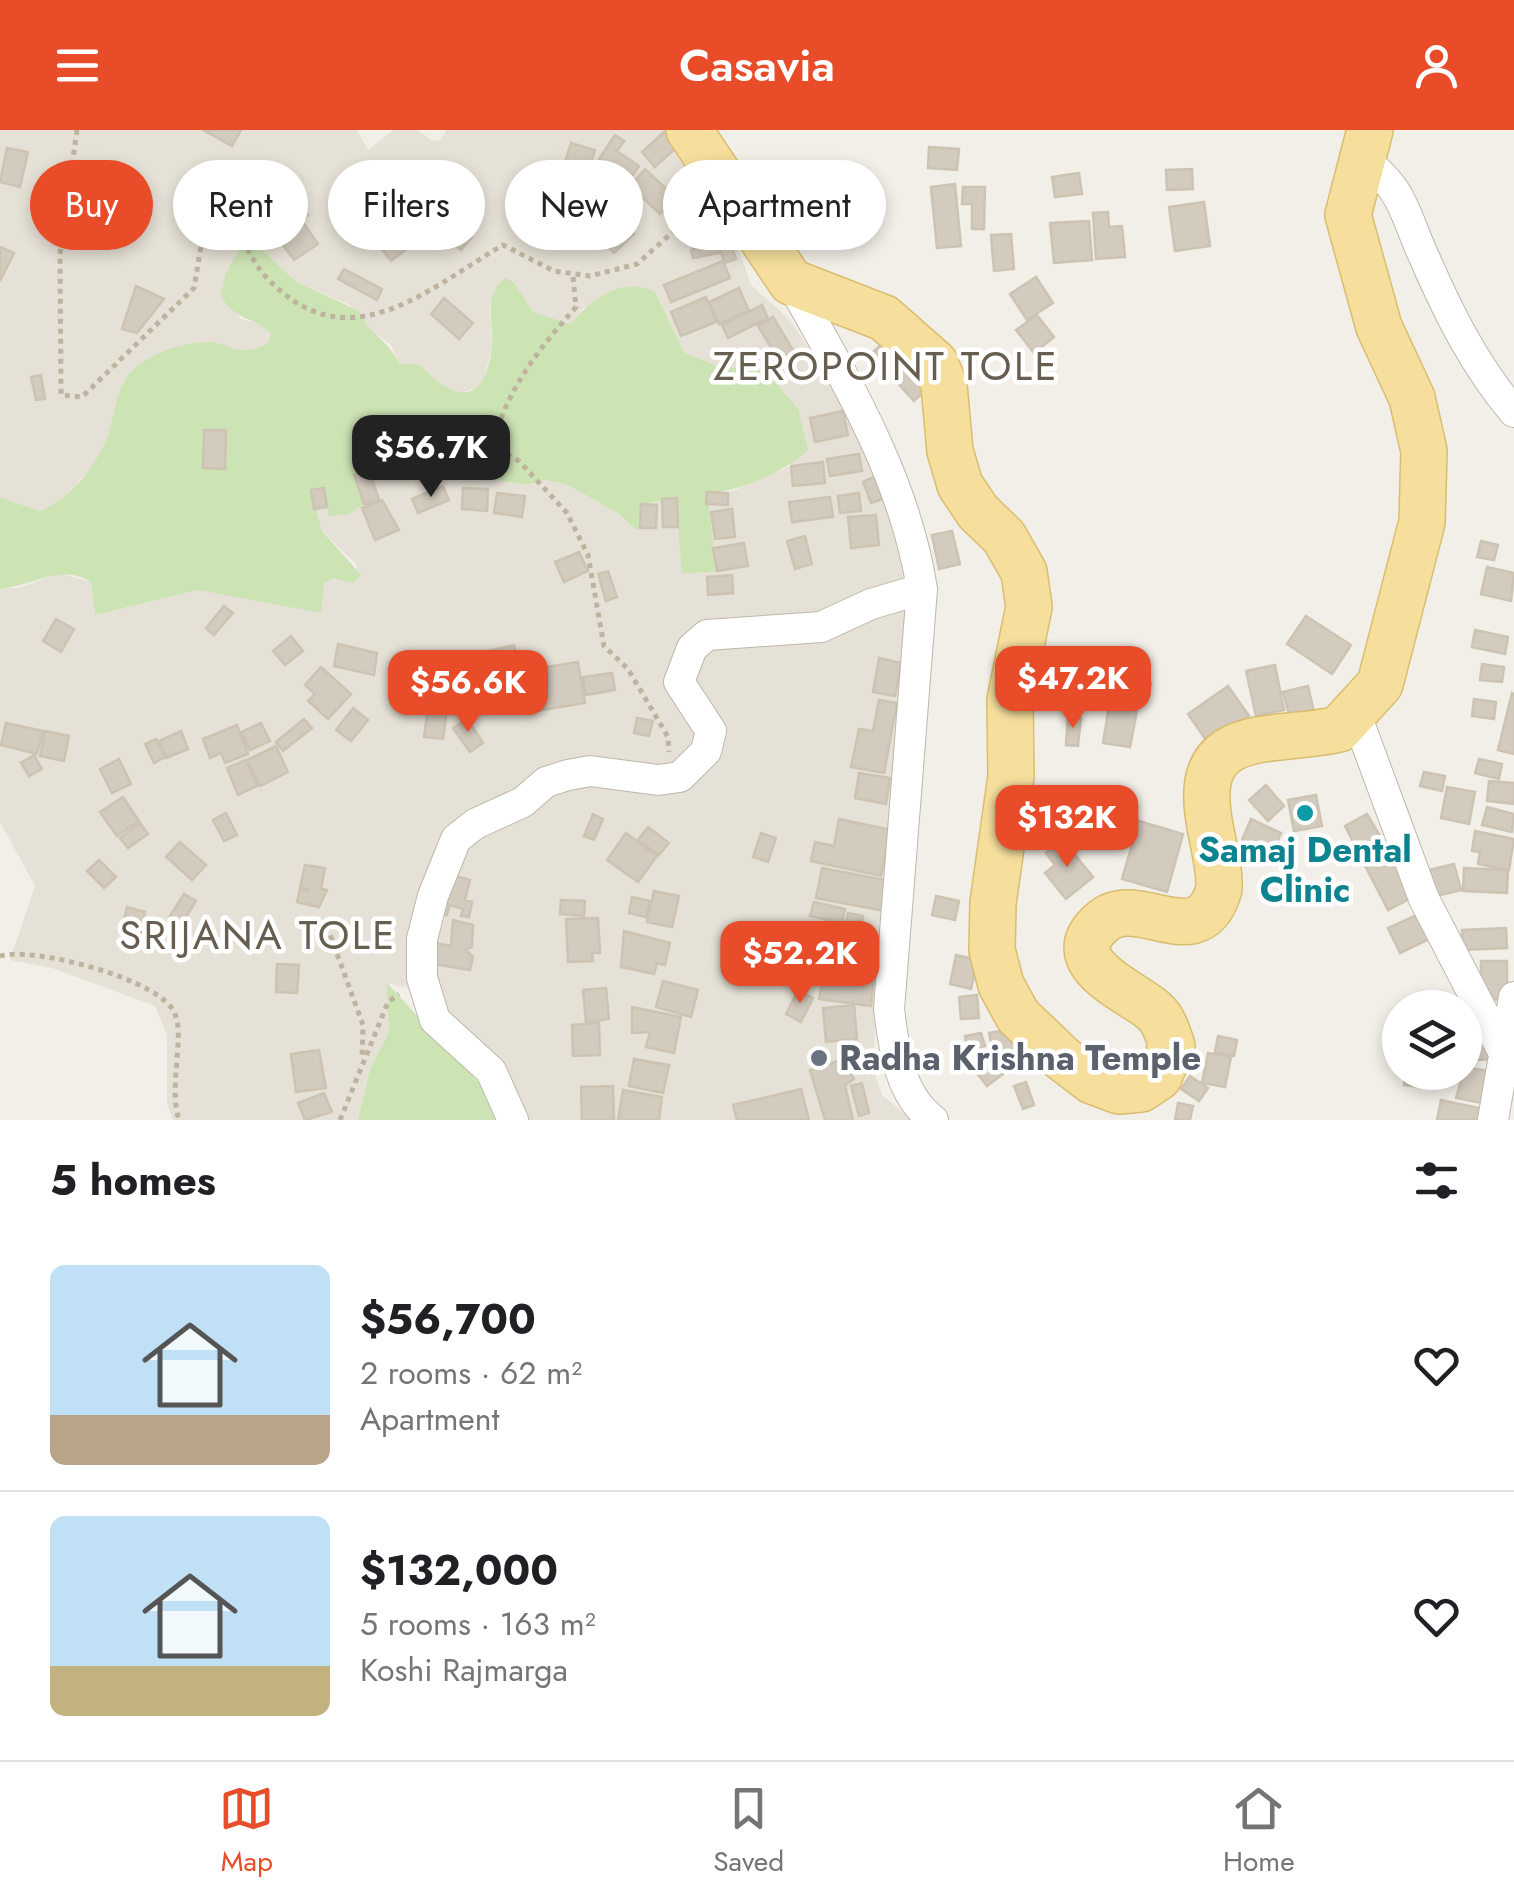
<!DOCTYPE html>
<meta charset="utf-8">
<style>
:root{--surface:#fff;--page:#f2f2f2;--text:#202124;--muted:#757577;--line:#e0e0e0;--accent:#e84c29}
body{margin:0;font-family:Jost,sans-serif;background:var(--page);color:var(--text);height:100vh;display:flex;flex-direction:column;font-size:38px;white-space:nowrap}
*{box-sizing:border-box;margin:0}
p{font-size:32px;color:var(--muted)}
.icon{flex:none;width:55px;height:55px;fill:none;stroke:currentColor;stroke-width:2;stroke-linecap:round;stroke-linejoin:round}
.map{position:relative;height:990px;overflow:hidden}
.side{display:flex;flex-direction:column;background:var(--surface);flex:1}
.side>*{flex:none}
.top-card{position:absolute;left:30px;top:30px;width:1000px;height:90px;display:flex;gap:20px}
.tools{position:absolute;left:1382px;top:860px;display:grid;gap:20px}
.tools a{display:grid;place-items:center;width:100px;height:100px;border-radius:50%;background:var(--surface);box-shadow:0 5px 15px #0003;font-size:50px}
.price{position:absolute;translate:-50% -85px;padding:0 22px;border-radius:20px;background:var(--accent);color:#fff;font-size:32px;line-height:65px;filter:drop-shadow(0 2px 5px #0008)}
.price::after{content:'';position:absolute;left:50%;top:60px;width:30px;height:22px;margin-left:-15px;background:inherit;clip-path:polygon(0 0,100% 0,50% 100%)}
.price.selected{background:#222;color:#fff}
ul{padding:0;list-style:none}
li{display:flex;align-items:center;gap:30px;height:250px;padding:0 50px}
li+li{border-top:2px solid var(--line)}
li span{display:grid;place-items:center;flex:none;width:280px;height:200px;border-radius:15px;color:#555}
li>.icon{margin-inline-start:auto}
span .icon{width:120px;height:120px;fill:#fffc;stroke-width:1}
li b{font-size:42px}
h2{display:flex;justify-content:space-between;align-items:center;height:120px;padding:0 50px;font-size:42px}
.pill{padding:0 35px;border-radius:45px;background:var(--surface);box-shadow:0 5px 15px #0003;font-size:35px;line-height:90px}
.pill.selected{background:var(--accent);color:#fff}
header{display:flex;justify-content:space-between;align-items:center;height:130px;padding:0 50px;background:var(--accent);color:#fff;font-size:45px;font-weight:600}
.menu{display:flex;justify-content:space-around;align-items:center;height:140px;border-top:2px solid var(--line);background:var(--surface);font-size:28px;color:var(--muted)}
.menu a{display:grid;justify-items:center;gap:5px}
.menu .selected{color:var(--accent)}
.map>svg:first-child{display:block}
</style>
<header><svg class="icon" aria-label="menu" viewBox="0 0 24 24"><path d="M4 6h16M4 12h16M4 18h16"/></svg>Casavia<svg class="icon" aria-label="person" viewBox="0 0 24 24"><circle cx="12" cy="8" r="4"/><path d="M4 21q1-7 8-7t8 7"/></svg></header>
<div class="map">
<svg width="1514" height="990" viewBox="0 0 1514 990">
<rect width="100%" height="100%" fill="#f2efe8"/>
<path fill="#e6e1d6" d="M0,0H357L368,20L393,0H418L432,11L441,10L446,0H671L728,89L751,155L790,190L843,271L865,314L905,426L907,532L875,877L874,941L882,965L912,990H523L428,863L388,853L389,902L370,939L358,990H173L167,973V905L155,876L52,838L10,830L35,756L0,692V459L22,457L59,443L91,452L96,485L198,460L320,482L324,453L333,448L354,452L357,435L322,401L311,360L369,340L404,351L455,343L525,355L545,350L566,354L619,384L636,400L640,398L641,374L677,368L717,441L707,362L728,363L791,336L749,237L721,238L684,222L655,162L583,178L570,194L533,182L514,152L490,176L492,218L484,248L478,257L459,264L442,258L420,235L399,233L391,215L364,195L350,175L295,151L256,114L239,188L262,195L271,205L267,214L248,223L209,212L190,213L155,226L136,237L98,330L59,373L40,381L0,367Z"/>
<path fill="#cce3b4" d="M243,113L256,114L295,151L359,181C367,202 389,211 399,233L420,235C455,272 485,277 492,216C493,203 490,189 491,176C491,165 497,154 505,148L514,152L533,182L570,194C589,171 624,144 655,162L684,222L721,238L749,237L767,243L798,279L808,320C784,342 738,363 707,362L717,441L682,444L676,368L641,374L640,398L636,400L619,384L566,354L545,350L525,355L455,343L404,351L377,341L354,345L364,374L349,384L329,386L324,359L311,360L322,401L361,445L354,453L333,448L324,453L321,483L198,460L95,485L91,452C61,433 32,456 0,459V367L40,381C71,368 98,335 109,302C116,280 117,254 135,238C151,223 187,211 208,212C235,214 237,228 267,214L271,204C255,187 231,189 221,165L226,143Z
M387,853L492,967L499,990H358L370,939L389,902Z"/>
<path fill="#d3cbbe" stroke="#cdc3b2" stroke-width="2.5" d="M203,0H241L232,16Z
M664,2L678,16L655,37L642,22Z
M615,5L624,11L617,21L639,36L630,49L599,29Z
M571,13L595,20L588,42L564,35Z
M929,17L959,19L957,40L928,38Z
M7,18L28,22L20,57L0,52Z
M645,39L675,67L660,84L630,56Z
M1192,39L1193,59L1167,60L1166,40Z
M1079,43L1082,64L1055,67L1052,47Z
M955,54L961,116L937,118L931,57Z
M963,57H985L984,99H972V74H962Z
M294,61L308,85L275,104L261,80Z
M600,67L634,104L614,123L579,87Z
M1204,72L1210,116L1175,121L1169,77Z
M419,75L436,97L391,131L374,109Z
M1108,82L1109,97L1122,96L1125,127L1096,129L1093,83Z
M452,90L472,107L461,120L441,103Z
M302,91L318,114L294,130L278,108Z
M1089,91L1092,130L1054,133L1050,93Z
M1011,104L1014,139L994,141L991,105Z
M730,110L736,129L725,133L718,114Z
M717,113L719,123L693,128L691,120Z
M0,117L14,123L0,151Z
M723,131L730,148L671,172L664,155Z
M344,139L382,159L377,170L338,149Z
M1036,147L1053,173L1027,190L1010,164Z
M136,156L164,169L137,203L122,199Z
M739,158L749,181L719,194L709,172Z
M706,167L716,192L681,206L671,182Z
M444,168L473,193L459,209L431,184Z
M762,175L768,188L728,208L722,195Z
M1037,185L1054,207L1034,223L1016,200Z
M773,187L796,225L781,234L758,196Z
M883,213L927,259L914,271L871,224Z
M41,245L45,269L36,270L31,247Z
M843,281L848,305L815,312L810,288Z
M204,300H226L225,339L203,338Z
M859,324L862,341L830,346L827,329Z
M823,332L825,353L793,356L791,336Z
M369,340L379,370L364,374L354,345Z
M874,347L883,369L871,373L863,352Z
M443,356L449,370L418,383L412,369Z
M324,358L327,377L314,379L311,360Z
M463,358L488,359L487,381L462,379Z
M707,362L728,363V375L706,374Z
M497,363L525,366L522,387L494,383Z
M859,363L861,381L840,383L838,366Z
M830,367L833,387L792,392L789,372Z
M677,368L678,397H663L662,369Z
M382,370L399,400L375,410L362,378Z
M641,374L657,375L656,398H640Z
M732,379L735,407L715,409L711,382Z
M876,385L879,415L851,418L848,387Z
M952,401L960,434L939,439L932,405Z
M805,406L812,434L795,439L787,411Z
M1481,411L1498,415L1494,430L1477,427Z
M744,413L748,436L717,441L713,418Z
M579,422L588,441L564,452L555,432Z
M1487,437L1514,443L1511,471L1481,464Z
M608,441L617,467L606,471L598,444Z
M732,445L733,463L708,465L707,447Z
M224,476L233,483L214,505L206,498Z
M1306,486L1351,515L1332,544L1287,514Z
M56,489L74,499L61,522L43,511Z
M1475,500L1508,507L1505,524L1472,517Z
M291,506L303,521L285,535L273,521Z
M338,514L377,523L374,545L334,536Z
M514,515L519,535L480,544L475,524Z
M1108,524L1142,533L1139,550L1151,553L1148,565L1099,556Z
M879,528L901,533L895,566L873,562Z
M578,532L585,573L536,581L532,555L549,553L546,537Z
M1482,534L1504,537L1502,552L1480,550Z
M1275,535L1284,580L1256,586L1246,541Z
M321,537L351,564L328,589L308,571L315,564L305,555Z
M612,543L615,560L586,565L583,547Z
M397,553H410V577H397Z
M1228,556L1249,586L1208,613L1188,584Z
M1308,556L1316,591L1292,596L1283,562Z
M430,562L449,565L443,609L424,607Z
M1512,563L1514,564V624L1498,620Z
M1474,569L1496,572L1494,589L1472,586Z
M879,570L897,573L884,643L851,637L859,599L873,601Z
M1109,576L1137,581L1130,617L1103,613Z
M353,578L368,590L351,611L336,600Z
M1068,587L1081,588L1078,616L1066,615Z
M637,588L653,591L649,606L634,603Z
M304,589L312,598L283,621L276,612Z
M467,589L483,613L470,622L453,598Z
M6,593L43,601L37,624L1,615Z
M261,593L270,611L250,620L241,602Z
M237,595L248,624L225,633L221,623L210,628L203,609Z
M45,601L69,606L64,631L40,626Z
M181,601L188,619L166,628L159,611Z
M156,609L165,627L154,633L145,614Z
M276,616L288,642L260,656L247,630Z
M34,625L42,639L29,646L21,633Z
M119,629L131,654L112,663L100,639Z
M1479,629L1502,634L1499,649L1475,643Z
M246,630L257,656L238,665L227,638Z
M1424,642L1445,646L1442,661L1420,656Z
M859,643L890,648L886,674L855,668Z
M1489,651L1514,653V674L1487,671Z
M1266,655L1284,676L1268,691L1249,670Z
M1447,657L1475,662L1469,694L1441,688Z
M1316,665L1322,696L1294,701L1288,670Z
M1068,666L1108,682L1101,701L1061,685Z
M123,667L139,691L117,706L100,682Z
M1487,677L1514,684L1512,702L1482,695Z
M226,683L237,705L224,711L213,690Z
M593,684L603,689L594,710L584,706Z
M1367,684L1380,706L1357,719L1345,696Z
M839,689L891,700L881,746L811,731L815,712L834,716Z
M1251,689L1281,703L1272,723L1242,710Z
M1139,691L1183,704L1167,762L1122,749Z
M140,693L148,704L128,718L120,708Z
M648,697L669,713L659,725L638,710Z
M1475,701L1514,709L1509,740L1478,734L1480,722L1472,721Z
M626,703L657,726L638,752L607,730Z
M761,703L776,708L768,732L753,727Z
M1389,706L1419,764L1388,780L1358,722Z
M1063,710L1093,747L1066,769L1045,743L1055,735L1046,723Z
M180,712L206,735L192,750L166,727Z
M99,730L116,747L104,758L87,741Z
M1454,734L1461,760L1428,768L1421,742Z
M305,735L325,738L321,759L327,760L319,777L297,772L300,759L310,760L300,758Z
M822,738L890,751L885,781L816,768Z
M1464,738L1508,740L1507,763L1463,761Z
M451,745L470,750L465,770L472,772L469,787L461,786L463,779L450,775L447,785L442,784Z
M654,761L679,766L672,797L647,792Z
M184,764L196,771L182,793L170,786Z
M936,766L959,771L955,790L932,785Z
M632,767L650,771L646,787L629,783Z
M561,770L585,771L584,786L560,784Z
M814,772L845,779L842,793L810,786Z
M127,777L145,782L141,803L122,798Z
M1428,780L1440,804L1400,823L1388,798Z
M848,783L863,786L858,810L843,807Z
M598,788L600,823H592L593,831L568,832L566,789Z
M453,790L473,795L472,817L466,820L473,827L470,840L427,833L431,812L451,816Z
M1506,798L1507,818L1463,820L1462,800Z
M624,801L670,813L665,835L657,833L654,844L621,837Z
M812,814L876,826L871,876L819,869L825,838L808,836Z
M956,825L978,830L971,859L950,854Z
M1481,831H1507V870L1481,869Z
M277,834L299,835L297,863L276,862Z
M663,851L698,860L691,887L656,877Z
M606,858L609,889L586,892L583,860Z
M798,861L813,868L801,892L786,884Z
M977,865L979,888L961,889L959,867Z
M854,875L857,909L826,912L823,878Z
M632,877L681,887L674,923L646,917L650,902L632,903Z
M599,893L600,925L573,926L572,895Z
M1012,899L1016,919L993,923L989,903Z
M981,903L985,916L968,921L965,906Z
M1485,905L1489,929L1465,931V907Z
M1218,906L1237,910L1234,926L1215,922Z
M319,920L326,958L296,962L291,924Z
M986,922L1003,944L987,956L970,935Z
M1208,923L1231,927L1225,957L1202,953Z
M634,929L669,935L663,963L629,956Z
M841,930L854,949L845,955L853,990H825L810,940Z
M1465,937L1488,941L1483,973L1456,968Z
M1405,942H1436L1434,959L1404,955Z
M1190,946L1208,958L1199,971L1181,959Z
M1026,952L1034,975L1023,979L1014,956Z
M862,953L869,983L859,986L851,956Z
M613,956L614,990H582L581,957Z
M801,959L809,990H737L733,975Z
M623,960L662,967L659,990H618Z
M324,963L332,982L305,990L298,973Z
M1441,970L1483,979L1480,990H1437Z
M1178,973L1193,976L1190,990H1175Z"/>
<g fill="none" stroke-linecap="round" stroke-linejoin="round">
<g stroke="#bdb7ab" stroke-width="32">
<path id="street" d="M1361,28C1405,59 1404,84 1425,129C1449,184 1475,236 1514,282
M791,152C845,249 905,348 922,459L889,879C894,919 899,964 933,990
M1356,585L1424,769L1507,929L1514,930
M513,990L491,941L435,890L422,848V809L433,766L456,709L475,694L523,672L546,652L568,645L590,641L658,650L680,647L706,621L711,601L679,552L692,518L707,505L821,497L871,474L922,459
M1493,990L1514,867"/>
</g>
<g stroke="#d9bd6f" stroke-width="48">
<path id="primary" d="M689,0L791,152L884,188L935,233L944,255L950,321L960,355L978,382L1004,407L1024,442L1029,477L1010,570L1011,647L993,773L992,820L1001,855L1018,886L1062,928L1092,951L1119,961L1141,959L1159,947L1172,916C1168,904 1164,890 1155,882C1136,863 1055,834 1101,793C1137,759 1199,829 1219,759C1220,733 1211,709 1208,683C1196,593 1277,614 1339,599L1380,554L1422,392L1424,321L1412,268L1379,197L1348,85L1370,0"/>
</g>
<path stroke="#beb39e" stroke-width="5" stroke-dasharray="5 5" stroke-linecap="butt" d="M77,0L60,124L61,265L82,267L194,158L207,81L212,75H221C240,96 246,124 265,146C347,235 426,160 503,115L554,141L590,146L637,134L702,76
M573,147L576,177C540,217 504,263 493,316L519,331L567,383L588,425L604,516L628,539L668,607L669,622
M327,796L363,895L362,929
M0,826C32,816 162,849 175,884C185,909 168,956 179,990
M340,990L388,872L399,864"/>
<use href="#street" stroke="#fff" stroke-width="30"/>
<use href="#primary" stroke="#f6df9d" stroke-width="45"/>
</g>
<circle fill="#0f9aa8" stroke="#fff" stroke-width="4" cx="1305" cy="683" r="10"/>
<circle fill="#6b7280" stroke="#fff" stroke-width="4" cx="819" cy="928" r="10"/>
<g text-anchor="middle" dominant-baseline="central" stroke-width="9" stroke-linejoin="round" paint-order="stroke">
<g font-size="35" font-weight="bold" fill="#0d838f" stroke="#fff">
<text x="1305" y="720">Samaj Dental<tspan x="1305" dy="40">Clinic</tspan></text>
</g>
<g font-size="35" font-weight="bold" fill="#5b616d" stroke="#fff" text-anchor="start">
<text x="839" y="928">Radha Krishna Temple</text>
</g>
<g font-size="40" letter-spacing="2.5" fill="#675e4f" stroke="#fff">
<text x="886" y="236">ZEROPOINT TOLE</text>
<text x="258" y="805">SRIJANA TOLE</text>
</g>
</g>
</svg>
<div class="tools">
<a><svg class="icon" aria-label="layers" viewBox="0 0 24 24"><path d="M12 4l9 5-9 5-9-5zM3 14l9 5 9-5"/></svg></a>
</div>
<b class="price selected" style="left:431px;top:370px">$56.7K</b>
<b class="price" style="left:1073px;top:601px">$47.2K</b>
<b class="price" style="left:468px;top:605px">$56.6K</b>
<b class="price" style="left:1067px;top:740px">$132K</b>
<b class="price" style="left:800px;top:876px">$52.2K</b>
<div class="top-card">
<a class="pill selected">Buy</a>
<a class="pill">Rent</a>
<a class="pill">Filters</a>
<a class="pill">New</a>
<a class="pill">Apartment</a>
</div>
</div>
<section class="side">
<h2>5 homes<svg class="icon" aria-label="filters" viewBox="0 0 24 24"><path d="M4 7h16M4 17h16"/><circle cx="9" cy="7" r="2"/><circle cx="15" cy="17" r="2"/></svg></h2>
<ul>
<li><span style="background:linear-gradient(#bfe0f5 75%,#b9a48a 0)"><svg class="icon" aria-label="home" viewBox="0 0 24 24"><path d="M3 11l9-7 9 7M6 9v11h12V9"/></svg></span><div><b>$56,700</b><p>2 rooms · 62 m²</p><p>Apartment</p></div><svg class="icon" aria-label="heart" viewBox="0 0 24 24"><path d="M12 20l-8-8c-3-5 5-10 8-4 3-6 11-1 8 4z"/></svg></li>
<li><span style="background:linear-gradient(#bfe0f5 75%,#c2b280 0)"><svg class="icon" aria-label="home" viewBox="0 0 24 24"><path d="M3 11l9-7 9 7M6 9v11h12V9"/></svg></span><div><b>$132,000</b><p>5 rooms · 163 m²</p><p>Koshi Rajmarga</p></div><svg class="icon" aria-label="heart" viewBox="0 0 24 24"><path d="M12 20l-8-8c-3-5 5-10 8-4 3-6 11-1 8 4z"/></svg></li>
</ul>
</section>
<nav class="menu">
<a class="selected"><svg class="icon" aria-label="map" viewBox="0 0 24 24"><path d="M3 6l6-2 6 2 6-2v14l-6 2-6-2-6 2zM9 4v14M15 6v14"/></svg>Map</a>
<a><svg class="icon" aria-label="saved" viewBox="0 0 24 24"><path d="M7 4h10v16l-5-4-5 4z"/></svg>Saved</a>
<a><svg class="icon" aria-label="home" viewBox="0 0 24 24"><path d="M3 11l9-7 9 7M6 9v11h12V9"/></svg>Home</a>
</nav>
